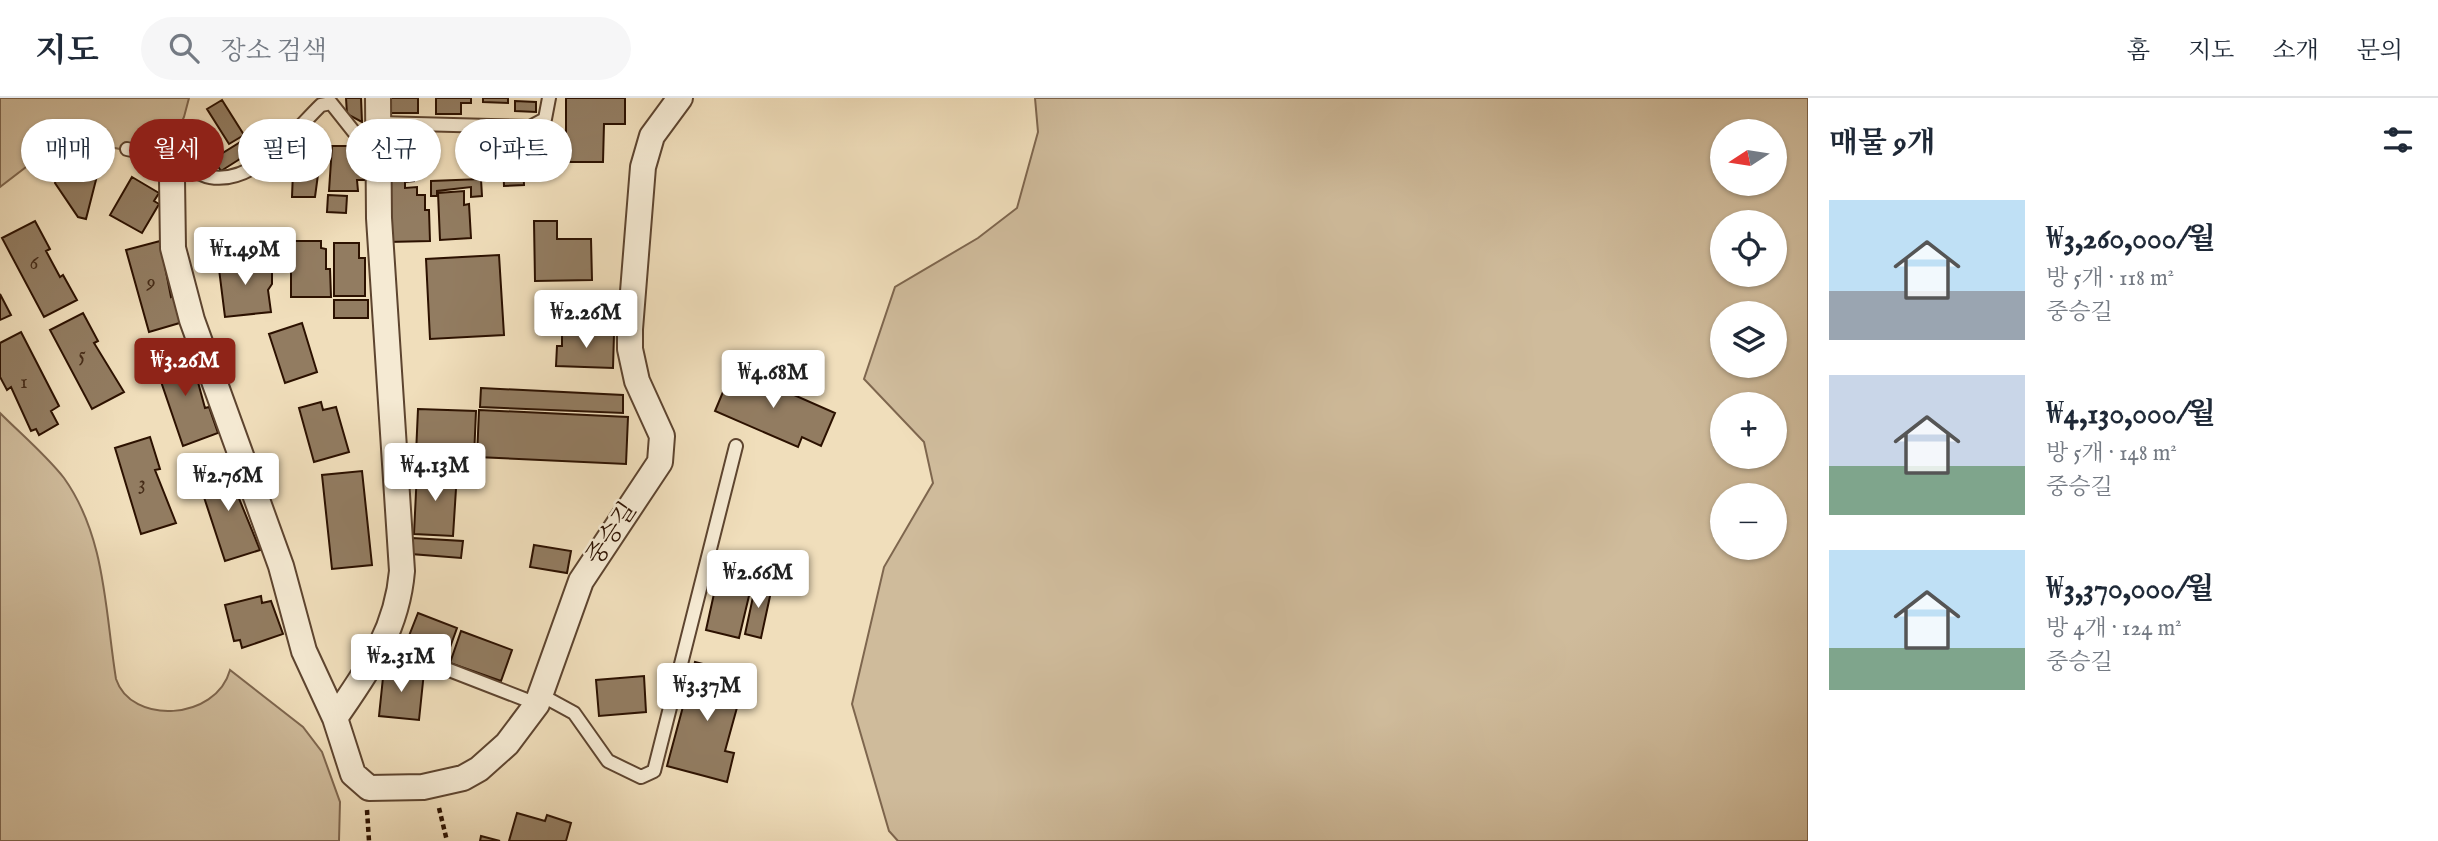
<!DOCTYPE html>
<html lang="ko">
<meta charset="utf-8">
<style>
:root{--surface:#fff;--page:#f6f6f7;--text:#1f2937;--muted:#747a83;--line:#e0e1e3;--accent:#8f2418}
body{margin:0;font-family:"IM FELL English","Noto Serif KR",serif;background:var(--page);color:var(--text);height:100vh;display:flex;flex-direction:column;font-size:26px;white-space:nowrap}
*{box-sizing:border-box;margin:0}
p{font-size:23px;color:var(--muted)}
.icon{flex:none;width:38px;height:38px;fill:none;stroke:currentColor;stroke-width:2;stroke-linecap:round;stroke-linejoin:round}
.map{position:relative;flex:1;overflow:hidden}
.details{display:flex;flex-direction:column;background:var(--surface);width:630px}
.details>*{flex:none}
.guide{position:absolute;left:21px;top:21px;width:665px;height:63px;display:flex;gap:14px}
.needle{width:46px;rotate:258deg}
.tools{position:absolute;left:1710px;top:21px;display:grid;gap:14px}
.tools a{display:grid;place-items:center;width:77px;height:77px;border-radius:50%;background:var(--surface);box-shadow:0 2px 5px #0004;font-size:35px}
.price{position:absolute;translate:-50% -60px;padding:0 16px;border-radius:7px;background:#fff;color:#222;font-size:23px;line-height:46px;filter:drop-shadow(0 2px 4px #0008)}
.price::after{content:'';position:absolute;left:50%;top:42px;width:21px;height:16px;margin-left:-10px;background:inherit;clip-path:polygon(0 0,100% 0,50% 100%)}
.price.active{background:var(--accent);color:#fff}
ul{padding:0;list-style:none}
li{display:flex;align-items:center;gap:21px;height:175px;padding:0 21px}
li span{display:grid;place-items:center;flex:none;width:196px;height:140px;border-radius:0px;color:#555}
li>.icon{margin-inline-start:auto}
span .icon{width:84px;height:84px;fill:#fffc;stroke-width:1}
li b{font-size:30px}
h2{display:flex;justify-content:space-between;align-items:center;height:84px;padding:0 21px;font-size:30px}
.tag{padding:0 24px;border-radius:32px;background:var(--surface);box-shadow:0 2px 5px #0004;font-size:24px;line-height:63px}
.tag.active{background:var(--accent);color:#fff}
header{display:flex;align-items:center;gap:42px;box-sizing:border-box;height:98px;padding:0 35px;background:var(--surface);border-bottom:2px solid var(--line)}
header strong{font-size:33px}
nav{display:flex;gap:38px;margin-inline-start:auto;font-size:24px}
.search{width:490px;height:63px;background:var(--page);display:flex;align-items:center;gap:18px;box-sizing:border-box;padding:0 24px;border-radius:38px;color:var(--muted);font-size:26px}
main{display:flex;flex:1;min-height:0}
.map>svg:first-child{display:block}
</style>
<header>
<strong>지도</strong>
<div class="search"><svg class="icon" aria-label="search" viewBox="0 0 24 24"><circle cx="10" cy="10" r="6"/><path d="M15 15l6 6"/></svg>장소 검색</div>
<nav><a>홈</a><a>지도</a><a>소개</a><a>문의</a></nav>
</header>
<main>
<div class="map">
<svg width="1808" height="743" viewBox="0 0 1808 743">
<rect width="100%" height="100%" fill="#f0debb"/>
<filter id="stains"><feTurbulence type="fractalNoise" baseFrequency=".00286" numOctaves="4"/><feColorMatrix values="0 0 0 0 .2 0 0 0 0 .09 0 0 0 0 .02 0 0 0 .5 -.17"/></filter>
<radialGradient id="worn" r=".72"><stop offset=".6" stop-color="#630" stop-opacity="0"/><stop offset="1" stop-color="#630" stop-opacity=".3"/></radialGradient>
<path fill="#cfbb9b" stroke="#7e664e" stroke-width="2" fill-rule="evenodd" d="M0,0H189L184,19L165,60L70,41L60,43L0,89Z
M1035,0H1808V743H898L889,733L852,606L884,469L933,385L924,344L864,281L895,189L978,140L1017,110L1038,34ZM1722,33H1774V86H1722ZM1722,124H1774V177H1722ZM1774,215V268H1722V215ZM1722,306H1774V359H1722ZM1722,397H1774V450H1722Z
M0,315C21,336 46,357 64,380C106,439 105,513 116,581C131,627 216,623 230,572L303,629L322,654L340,704L339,743H0Z"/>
<path fill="#927c61" stroke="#2c1100" stroke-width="2" d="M346,0H361L362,24L347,16Z
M389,0H418V15H388Z
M436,0H471V5H461V16H436Z
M483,0H508V5L483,4Z
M566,0H625V26H604L603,64H566Z
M222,2L244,37L229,46L207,11Z
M515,3L536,4V14L515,13Z
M247,40L254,52L221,73L213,61Z
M65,46L98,54L95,69L99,70L86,121L78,119L55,85Z
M294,48L324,49L323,69H319L315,99H292Z
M332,48H359V61H365V82H357L358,93H329Z
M523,59L524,87L504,88L503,60Z
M414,67V83L405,84V90L417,89V97H425V112H429L430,143L388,144L386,68Z
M132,79L159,95L154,103L159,106L142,135L110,117Z
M481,81L482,98L471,99V89L437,93V98H431V83Z
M464,93V107L469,106L471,140L440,142L438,95Z
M328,97L347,98L346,115L327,114Z
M35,123L50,151L46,153L60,179L63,177L77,202L44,219L2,140Z
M534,123H557V141H591L592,182L535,183Z
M160,143L171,199L175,197L183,224L149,234L126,152Z
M291,143H321V150L326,151V171H330L331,199H291Z
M334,145H359V160H365V198H334Z
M499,157L504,237L430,241L426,161Z
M249,159L250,165L262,164L272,172V186L268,192L271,214L225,219L218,163Z
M0,196L11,217L0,222Z
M334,202H368V220H334Z
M83,215L98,243L94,245L124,294L92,311L50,232Z
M302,225L317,274L285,285L269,236Z
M21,234L59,308L51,313L58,326L39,337L36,331L31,333L11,289L7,292L0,279V245Z
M562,234L614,236L613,270L556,268L557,248H562Z
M189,251L205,310L209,309L218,335L183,348L154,263Z
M733,270L835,315L821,348L802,339L798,349L715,313Z
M481,290L623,297V315L480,309Z
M321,304L323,312L336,309L349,354L314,364L299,310Z
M418,311L476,313L474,359L416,356Z
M479,312L628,319L626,366L477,359Z
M150,339L160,371L155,372L176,425L141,436L115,350Z
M232,366L242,397L238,398L260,452L225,463L197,378Z
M362,373L372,467L332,471L322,377Z
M417,373L457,375L453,438L414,436Z
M412,440L463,443L461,460L411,456Z
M534,447L571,453L567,475L530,469Z
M719,473L753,481L739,540L706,532Z
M756,485L772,489L761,540L745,536Z
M261,498L262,505L271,503L283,536L242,550L240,542L234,543L225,507Z
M418,515L457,530L445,563L405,548Z
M461,533L512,552L501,583L450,565Z
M695,564L746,577L725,653L734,655L727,684L667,668Z
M384,570L424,574L419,622L379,618Z
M644,578L646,614L599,618L596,582Z
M517,715L545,723L547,717L571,725L566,743H509Z
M481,738L500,743H480Z"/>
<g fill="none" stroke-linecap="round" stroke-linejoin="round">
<g stroke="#5d442f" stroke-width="16">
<path id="lane" d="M378,25L530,29L545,21L549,0
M127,51C143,54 162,56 176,62C188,67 196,77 210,79C255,87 292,35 321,7L331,5L354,34L378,39
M382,546L537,606
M541,597L574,615L608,663L641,679L654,673L736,348"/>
</g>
<g stroke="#5d442f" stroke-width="28">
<path id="street" d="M378,0L379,120L402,473C397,533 368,572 335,620L353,676L369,690L423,689L463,680L479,671L507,646L537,606L581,483L660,364L662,338L637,283L630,251V231L643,69L652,38L680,0
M165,60L172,81L173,150L192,222L281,468L304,553L335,620"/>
</g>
<path stroke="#2c1100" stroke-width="4.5" stroke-dasharray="5 3.5" stroke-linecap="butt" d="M439,710L447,743
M367,712L369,743"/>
<use href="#lane" stroke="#f5ead3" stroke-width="12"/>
<use href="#street" stroke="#f5ead3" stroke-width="24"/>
</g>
<g text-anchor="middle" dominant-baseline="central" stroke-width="5" stroke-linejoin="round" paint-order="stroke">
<g font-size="21" fill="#462c18">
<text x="34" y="165">6</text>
<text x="151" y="184">9</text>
<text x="82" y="257">5</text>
<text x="24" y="284">1</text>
<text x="142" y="385">3</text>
</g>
<g font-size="24" fill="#2c1100" stroke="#f5ead3">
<text transform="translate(612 436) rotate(-56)">중승길</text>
</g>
</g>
<rect width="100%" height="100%" filter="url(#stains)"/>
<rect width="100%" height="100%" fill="url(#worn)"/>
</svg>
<div class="tools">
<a><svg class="needle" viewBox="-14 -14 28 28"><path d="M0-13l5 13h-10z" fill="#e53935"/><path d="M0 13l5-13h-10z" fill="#747a83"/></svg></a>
<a><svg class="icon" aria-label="locate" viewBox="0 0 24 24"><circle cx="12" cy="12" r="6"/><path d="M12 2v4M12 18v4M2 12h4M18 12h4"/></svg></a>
<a><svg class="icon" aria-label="layers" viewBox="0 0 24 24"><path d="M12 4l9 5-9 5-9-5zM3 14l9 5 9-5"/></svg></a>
<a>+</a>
<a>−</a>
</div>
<b class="price" style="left:245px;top:189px">₩1.49M</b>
<b class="price" style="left:586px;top:252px">₩2.26M</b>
<b class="price active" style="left:185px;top:300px">₩3.26M</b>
<b class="price" style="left:773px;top:312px">₩4.68M</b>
<b class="price" style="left:435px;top:405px">₩4.13M</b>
<b class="price" style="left:228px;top:415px">₩2.76M</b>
<b class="price" style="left:758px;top:512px">₩2.66M</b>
<b class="price" style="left:401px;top:596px">₩2.31M</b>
<b class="price" style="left:707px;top:625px">₩3.37M</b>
<div class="guide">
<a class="tag">매매</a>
<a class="tag active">월세</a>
<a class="tag">필터</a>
<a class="tag">신규</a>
<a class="tag">아파트</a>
</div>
</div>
<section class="details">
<h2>매물 9개<svg class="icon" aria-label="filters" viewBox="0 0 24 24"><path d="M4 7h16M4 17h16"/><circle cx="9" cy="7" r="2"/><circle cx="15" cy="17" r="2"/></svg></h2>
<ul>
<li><span style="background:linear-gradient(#bfe0f5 65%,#9aa5b1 0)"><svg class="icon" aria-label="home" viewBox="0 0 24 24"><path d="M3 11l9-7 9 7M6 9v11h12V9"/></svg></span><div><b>₩3,260,000/월</b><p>방 5개 · 118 m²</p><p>중승길</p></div></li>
<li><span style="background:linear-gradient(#c9d6e8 65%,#7fa58c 0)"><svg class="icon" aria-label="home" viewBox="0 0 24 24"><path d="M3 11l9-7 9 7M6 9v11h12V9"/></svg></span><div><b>₩4,130,000/월</b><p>방 5개 · 148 m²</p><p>중승길</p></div></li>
<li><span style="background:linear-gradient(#bfe0f5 70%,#7fa58c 0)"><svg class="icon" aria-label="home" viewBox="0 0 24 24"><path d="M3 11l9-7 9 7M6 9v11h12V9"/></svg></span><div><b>₩3,370,000/월</b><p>방 4개 · 124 m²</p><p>중승길</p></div></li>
</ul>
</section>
</main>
